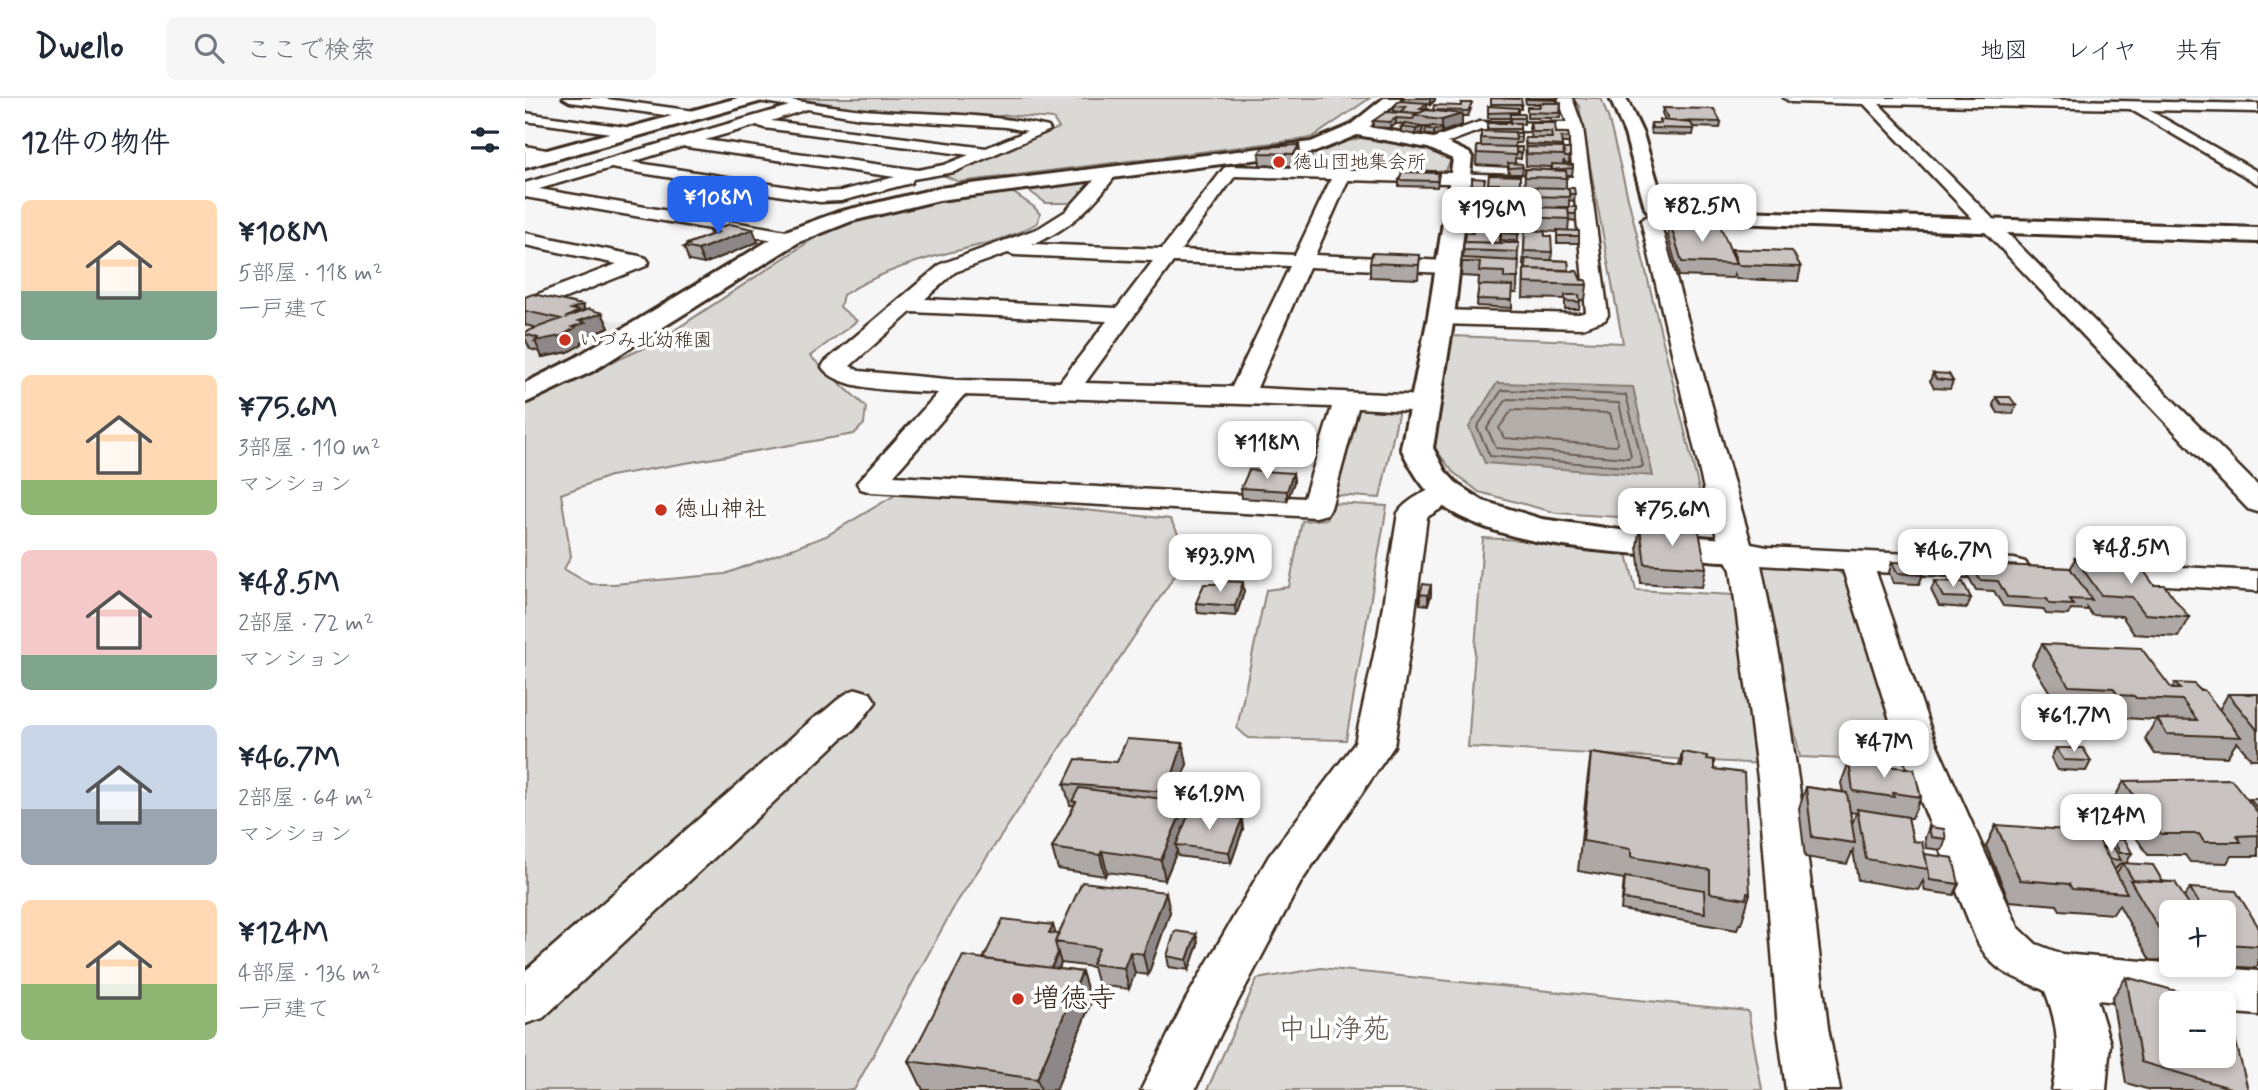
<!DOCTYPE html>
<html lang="ja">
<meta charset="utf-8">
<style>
:root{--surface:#fff;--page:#f6f6f7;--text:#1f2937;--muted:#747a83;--line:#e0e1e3;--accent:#2563eb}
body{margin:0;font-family:Mynerve,"Klee One",sans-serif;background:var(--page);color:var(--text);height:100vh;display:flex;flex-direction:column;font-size:26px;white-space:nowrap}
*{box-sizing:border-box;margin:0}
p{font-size:23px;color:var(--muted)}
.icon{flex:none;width:38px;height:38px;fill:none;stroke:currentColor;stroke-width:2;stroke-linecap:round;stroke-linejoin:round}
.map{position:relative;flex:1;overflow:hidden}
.panel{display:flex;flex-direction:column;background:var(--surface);width:525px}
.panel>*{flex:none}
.controls{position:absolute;left:1634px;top:802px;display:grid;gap:14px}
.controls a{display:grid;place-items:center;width:77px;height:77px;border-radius:10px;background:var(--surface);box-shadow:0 4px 10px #0003;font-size:35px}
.price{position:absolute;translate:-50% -60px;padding:0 16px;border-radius:14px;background:#fff;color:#222;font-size:23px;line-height:46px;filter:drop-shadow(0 2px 4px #0008)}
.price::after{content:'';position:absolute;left:50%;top:42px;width:21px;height:16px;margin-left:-10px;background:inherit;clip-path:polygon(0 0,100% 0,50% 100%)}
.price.current{background:var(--accent);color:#fff}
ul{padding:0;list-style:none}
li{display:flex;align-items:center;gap:21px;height:175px;padding:0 21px}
li span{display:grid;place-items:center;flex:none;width:196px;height:140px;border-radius:10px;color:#555}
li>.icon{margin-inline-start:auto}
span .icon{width:84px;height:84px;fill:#fffc;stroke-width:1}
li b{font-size:30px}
h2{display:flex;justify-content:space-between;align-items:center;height:84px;padding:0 21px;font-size:30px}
header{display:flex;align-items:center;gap:42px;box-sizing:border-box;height:98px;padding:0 35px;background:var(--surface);border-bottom:2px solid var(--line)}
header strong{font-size:33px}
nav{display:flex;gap:38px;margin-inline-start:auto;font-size:24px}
.search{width:490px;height:63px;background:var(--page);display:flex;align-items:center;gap:18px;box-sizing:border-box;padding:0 24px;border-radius:10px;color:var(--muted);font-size:26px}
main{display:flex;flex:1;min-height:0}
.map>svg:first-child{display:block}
</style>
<header>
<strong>Dwello</strong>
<div class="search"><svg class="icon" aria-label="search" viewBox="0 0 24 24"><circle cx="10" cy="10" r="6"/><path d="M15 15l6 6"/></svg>ここで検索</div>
<nav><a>地図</a><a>レイヤ</a><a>共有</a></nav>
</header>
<main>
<section class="panel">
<h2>12件の物件<svg class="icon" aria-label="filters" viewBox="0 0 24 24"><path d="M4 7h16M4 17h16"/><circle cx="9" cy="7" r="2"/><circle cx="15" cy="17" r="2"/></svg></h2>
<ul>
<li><span style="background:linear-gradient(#ffd9b3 65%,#7fa58c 0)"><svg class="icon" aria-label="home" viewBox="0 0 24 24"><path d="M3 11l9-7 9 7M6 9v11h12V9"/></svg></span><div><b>¥108M</b><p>5部屋 · 118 m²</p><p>一戸建て</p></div></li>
<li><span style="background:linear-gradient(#ffd9b3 75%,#8fb573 0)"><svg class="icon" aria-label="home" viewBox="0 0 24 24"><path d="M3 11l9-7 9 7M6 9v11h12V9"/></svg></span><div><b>¥75.6M</b><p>3部屋 · 110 m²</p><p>マンション</p></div></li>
<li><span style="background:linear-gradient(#f6c9c9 75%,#7fa58c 0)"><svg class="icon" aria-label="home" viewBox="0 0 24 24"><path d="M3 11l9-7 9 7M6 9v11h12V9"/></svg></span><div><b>¥48.5M</b><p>2部屋 · 72 m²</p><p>マンション</p></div></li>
<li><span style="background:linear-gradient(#c9d6e8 60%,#9aa5b1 0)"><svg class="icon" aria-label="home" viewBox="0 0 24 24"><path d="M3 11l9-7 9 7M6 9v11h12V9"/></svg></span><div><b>¥46.7M</b><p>2部屋 · 64 m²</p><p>マンション</p></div></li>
<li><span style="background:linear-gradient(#ffd9b3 60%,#8fb573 0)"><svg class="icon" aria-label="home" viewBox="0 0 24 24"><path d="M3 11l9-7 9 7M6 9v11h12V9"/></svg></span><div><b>¥124M</b><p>4部屋 · 136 m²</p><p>一戸建て</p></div></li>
</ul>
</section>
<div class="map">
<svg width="1733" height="992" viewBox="0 0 1733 992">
<rect width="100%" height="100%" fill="#f7f6f6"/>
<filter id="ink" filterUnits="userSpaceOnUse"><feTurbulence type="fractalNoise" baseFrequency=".0143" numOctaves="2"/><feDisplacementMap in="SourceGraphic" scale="14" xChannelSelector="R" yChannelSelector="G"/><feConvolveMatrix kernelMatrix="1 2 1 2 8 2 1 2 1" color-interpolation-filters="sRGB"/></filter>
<g filter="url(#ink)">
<path fill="#e9e7e6" d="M20,207L106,226L53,259L0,285V215Z"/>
<path fill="#dbd9d6" stroke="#8b827a" stroke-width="2" d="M268,0H845L788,39L780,41L434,84L418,77L534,30L528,21L481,17L461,21L342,12Z
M1047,0H1076L1084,22L1180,416L1140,422L1032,415L954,394L928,374L903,341L928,238L1098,245L1054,8Z
M849,37L919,54L926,62L920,74L784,69L788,54C809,49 827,40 849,37Z
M559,79L573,83L550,105H521L497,88Z
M480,89L509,109L515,116L512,125C483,142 451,148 419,156C384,165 348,178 318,197L315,209L332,223L285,258L341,309L339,326L329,336L85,378L36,396L46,458L39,471L65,486H89L200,476L301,438L377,393L645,421C656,440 663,450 654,471L430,807L329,992H0V304L130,245L294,137L347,114Z
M836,305L875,307L855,400L811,397Z
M807,405L862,408L821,642L723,640L712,630L741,492L764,489L777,423L801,421Z
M958,440L1100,448L1111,492L1209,497L1238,666L943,649Z
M1234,468L1311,471L1323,482L1391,664L1275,659Z
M796,870L1223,913L1237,992H682L732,881Z"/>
<path fill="#b4aeaa" stroke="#847972" stroke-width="2" d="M972,285L1108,289L1128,378L960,365L944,329Z"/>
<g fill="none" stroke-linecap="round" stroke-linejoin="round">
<path stroke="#6b5f56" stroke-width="2" d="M977,292L1101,297L1118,368L1114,370L965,358L952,329Z
M982,301L1094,305L1106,358L1103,360L971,350L962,330Z
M987,312L1085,315L1093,346L1090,348L979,340L974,330Z"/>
<g stroke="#3b2a1e" stroke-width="5">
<path id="minor" d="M38,0H75L169,13L176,17L169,21L45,4Z
M231,0C268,0 303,9 339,12C400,17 463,14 523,29L525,32L429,74L388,81L386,85L316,103L295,104L86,70L14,91L273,135L276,139L273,143L266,145L0,99V85L264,8L233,3ZM282,11L336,20L481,29L502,33L461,50L246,23ZM232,27L239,30L444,57L419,67L393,72L180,42ZM159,48L161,49L370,79L316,93L295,94L107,64Z
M1033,0H1047L1058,30L1083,217L1080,222L1057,230L916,226L908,224L905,219L908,214L916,212L1054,216L1061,214L1049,89L823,82L790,157L922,163L929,165L932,169L929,173L922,175L784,169L732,290L900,298L909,301L913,306L909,311L900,314L833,310L806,410L802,416L791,419L346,394L336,391L332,385L413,295C383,292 315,295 297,269L300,264L416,166L514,130L541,113L580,70H592L594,73C570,106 545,132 507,146L637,151L699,70L705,68L1048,79L1044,34L956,32L908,50L900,45L903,42L954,24L1042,25ZM710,78L806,81L770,157L656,152ZM483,155L490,157L628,163L592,210L400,201L430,174ZM648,164L765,168L707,289L560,285ZM386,214L582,223L535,284L432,282L334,273L325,268ZM439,297L807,309L779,400L368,378Z
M1259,0H1457L1733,6V14L1624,12L1733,74V86L1605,11L1354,6L1733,388V414L1723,411L1339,6L1266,4Z
M0,15L107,30L114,34L107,38L0,23Z
M0,48L32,54L34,57L26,62L0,58Z
M1138,110L1147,115L1135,124L1226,446L1242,449L1489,461L1500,464L1505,471L1500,478L1489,481L1351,474L1408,638L1493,829L1511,846L1537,856L1733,873V917L1699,914V905H1647V909L1572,902L1585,945L1581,992H1527C1535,956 1534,928 1520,893C1487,876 1470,878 1451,841L1370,638L1318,472L1236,467L1256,566L1274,688L1303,930L1315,992H1261L1253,930L1234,688L1206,472L1196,453L1181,400L1116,122Z
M0,135L114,158L121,160L124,164L121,168L0,216V201L92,166L0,147Z
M922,386L932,389L937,395L932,401L902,419L887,538L869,648L776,784L696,935L670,992H616L660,903L744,758L830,645L853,538L873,415C882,401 906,390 922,386Z
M1578,465L1733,473V493L1567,482L1562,475L1567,468Z
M332,591L345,595L351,604L329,632L317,640L18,920L0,926V873L289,620C306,611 314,596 332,591Z"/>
</g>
<g stroke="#3b2a1e" stroke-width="6">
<path id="tertiary" d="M213,0H239L237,3L0,70V58Z
M859,0H877L844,29L914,41L944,55L947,59L929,219L908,350L920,373L933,387L958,403L1017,421L1102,433L1212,442L1225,445L1230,453L1225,461C1203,466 1178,461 1156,459C1085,454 998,450 934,418C906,404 889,378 876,350L903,219L928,61L903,50L832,37L790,54L414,102L327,123L274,144L68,273L0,305V285L48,261L258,134L313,114L414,90L786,44L824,28Z
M1085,0H1101L1118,36L1139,106L1153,111L1733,130V144L1151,123L1123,114L1120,110L1100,36Z"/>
</g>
<use href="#minor" fill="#fff" fill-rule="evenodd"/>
<use href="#tertiary" fill="#fff" fill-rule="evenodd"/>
</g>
<path fill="#ada8a6" stroke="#3b2a1e" stroke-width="2" fill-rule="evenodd" d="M876,0H910V2L905,7L902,6V10L901,11L908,13L946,11L943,18H937V27L917,34V35L909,38L900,36L901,29H898L897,35L891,37L876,34V29L880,26H871L865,30L848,29V23L875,15V14L869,13V8L876,3Z
M966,0H996V11H993V16H999V26H995L996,45H990V49H997L996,61L990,60V65L998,69L997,76H984L983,69L951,67L952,48H956V33H962V25H985V20H963V8H966Z
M1000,0H1032V5H1036L1035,20H1002V9H1015L1014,6H1001Z
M1138,10L1196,24L1195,30L1168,29L1169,31L1168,37L1127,36L1125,31L1126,25H1134L1135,22H1140L1137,15Z
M1005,25L1044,40V45H1037V50L1038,51H1045L1044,66L1039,65V62L1038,66L1048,70L1047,77H1041V90L1050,96L1049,103L1044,102V109L1051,116V123L1044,122L1043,132L1054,138V145H1032V134L1019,133L1020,138L1027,154L1026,162L1043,163L1044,173L1062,187L1060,202H1055L1054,211H1040V201L998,200L999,171H1000V167H998L1000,132L1015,133L999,132L1000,111L999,110V102L1000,71L1026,72V69L1001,68L1000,40H1007L1004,31Z
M774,47L775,59L769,68L735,67L734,55Z
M914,75L912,89L874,88V82Z
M964,77L995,78L992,108H993V143L976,142V131L942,130V117L947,107V80L959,87V88L963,89Z
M1145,125L1205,152H1207V151L1276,169L1273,183L1211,181L1209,176L1208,180L1154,178L1143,138Z
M196,128L233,144L179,166L164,163L159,149L162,148V146L186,137L184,133Z
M939,144L993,145L992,195H987V210L952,208L954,179L936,178Z
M895,157L893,181L845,179V165Z
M0,199L57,207L60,212L77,215L84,230L65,237L67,240L57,244V246L43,254L17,259L15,254L5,251L0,240V234L12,230L0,227Z
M1408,275L1428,283L1425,291L1409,290L1405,283Z
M1471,299L1491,307L1488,316L1473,315L1468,307Z
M768,375L769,384L762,403L717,400L716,390Z
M1115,429L1181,470L1177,489L1116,485L1112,448Z
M1550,460L1664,519L1653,539L1609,536L1597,518L1567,517L1562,510V512L1546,511L1543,517L1521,516L1518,511L1478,508L1469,493L1451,492L1442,476L1446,466L1546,470Z
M1367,464L1398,477L1394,486L1368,485L1364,474Z
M1410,483L1446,500L1442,510L1414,508L1406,492Z
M693,486L719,494L711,518L673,515L671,505Z
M906,487V497L903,507L895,506V496Z
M1517,546L1647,591L1650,585L1675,592L1694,612L1703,596H1733V661H1726L1712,644L1702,659L1630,656L1620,641L1631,622L1600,620L1598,618L1582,617L1578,610L1534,609L1507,566Z
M1531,650L1566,663L1561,673L1533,672L1526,660Z
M1157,654L1182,661L1189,671L1225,796L1216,826H1214L1212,832L1096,812L1099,781L1053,773L1062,685L1066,655L1154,668Z
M592,664L662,666L649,702L663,718L718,731L706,765L653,758L652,753L640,782L582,774L580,778L533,771L527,750L549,709L548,707H545L539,686Z
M1324,664L1396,699L1387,720H1383L1388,743L1400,756L1434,786L1429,797L1400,793L1398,783L1393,792L1333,782L1328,752L1322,766L1280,759L1274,710L1281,689L1318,694L1316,685ZM1325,714L1331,715L1327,726Z
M1599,683L1723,703L1725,701H1733V758H1706L1702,765L1665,764L1660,757H1623L1587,704Z
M1471,727L1577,749H1583L1588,741L1607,755L1601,766L1638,784L1659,799L1665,790L1733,828V867L1730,870L1683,867L1699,866V814H1647V863L1625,862L1594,807L1588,816L1535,812L1532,807L1484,803L1461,748ZM1594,766H1597L1591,776L1590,772Z
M1404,729L1421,741L1417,752L1401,750L1400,740Z
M645,814L623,877L610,875L604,891L573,887L568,869L536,865L534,871L557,874L566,904L531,992H398L384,963L458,861L530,836H533Z
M671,836L673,846L664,872L644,869L642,858Z
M1601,879L1647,905L1723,992H1625L1601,985L1587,900Z"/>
<path fill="#8d8887" stroke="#3b2a1e" stroke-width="2" d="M906,0H910V2L905,7V1Z
M937,16V27L917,34V22Z
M871,20V26L865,30V24Z
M898,29L897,35L891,37V31Z
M917,30V35L909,38V32Z
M774,47L775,59L769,68V56Z
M228,131L233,144L179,166L173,152Z
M57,207L63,220L77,215L84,230L65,237L67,240L57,244V246L43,254L17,259L10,243L46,211Z
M768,375L769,384L762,403V393Z
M718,484L719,494L711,518L710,508Z
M906,487V497L903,507V497Z
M658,645L662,666L645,714L642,694Z
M661,704L664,725L651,747L652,753L640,782L636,762Z
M717,721L718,731L706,765L704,754Z
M577,753L582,774L580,778L575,757Z
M641,794L645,814L623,877L618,856Z
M528,827L531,837L524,835Z
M671,836L673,846L664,872L662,862Z
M605,854L610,875L604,891L599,870Z
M533,855L536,865L522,898L518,888Z
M557,874L566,904L531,992H516L512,981Z"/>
<path fill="#c9c3c1" stroke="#3b2a1e" stroke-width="2" d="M966,0L993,1V0H996L997,6H966Z
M1001,0H1032L1033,2L1001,1Z
M874,3L902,5L895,11H901L894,15L875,14L881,9L869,8Z
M936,5H947L943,13L908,12L909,7L936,8Z
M1014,5H1036L1035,15L1002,14V9H1015Z
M963,8L993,10V14L963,15Z
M1138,10L1189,11L1196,24L1144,23Z
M901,12L937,16L917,22L901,20L904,19L890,17Z
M861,14L891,16L888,21L871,20L865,24L848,23Z
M985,16H999V20H985Z
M1135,22L1166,25L1169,31L1127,30L1126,25H1136Z
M962,25H995V31H962Z
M1005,25H1030L1031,35H1043L1044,40L1036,39L1037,48L1001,46L1000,40H1027L1026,34H1007Z
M881,26L898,29L891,31L876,29Z
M908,28L917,30L909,32L900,30Z
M956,33L990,34L991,42L956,40Z
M990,35H996V39H991Z
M774,47L769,56L734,55L738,49Z
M952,48L991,49V57L952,55Z
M997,49V55L991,54V50Z
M1001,49L1038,50L1039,57L1002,56Z
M1038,51H1045V59H1040Z
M983,65L997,66L998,69L984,70Z
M1027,66L1048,67V70L1027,72Z
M1000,71L1041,73L1042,80L1000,79Z
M877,74L914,75L912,83L874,82Z
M964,77L995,78V86H963Z
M947,80L960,81L959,87H947Z
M948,88L993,91V98L947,97Z
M1000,89L1042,90L1044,93L1045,99L1000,98Z
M1027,90H1049L1050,96H1045L1044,93L1042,90Z
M944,107L993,108V118L942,117Z
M1000,109L1043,110L1044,121L1000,119Z
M1032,109H1051V116H1044L1043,110H1032Z
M1145,125L1195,127L1211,166L1157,164Z
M205,126L228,131L173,152L159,149L164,147L162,146L194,134L184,133Z
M976,129L994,130V136L976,135Z
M948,131L975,132V145L940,144L941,135H948Z
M1000,132L1019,133L1020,138H1026L1027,154L999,153Z
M1032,132L1054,133V138H1032Z
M939,144L994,145L993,154L938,152Z
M1207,151L1267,153L1276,169L1213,167Z
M847,155L895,157L894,167L845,165Z
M937,160L994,163L993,180H979V174L954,173L955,164H936Z
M1000,161L1043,163L1044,172L1001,171Z
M999,171L1052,173L1056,182H1061L1062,187L999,185Z
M954,187L988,188L987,202L952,201Z
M8,196L57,207L46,211L54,213L40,220L64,211L77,215L54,223L60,225L47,229L50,230L36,238L10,243L13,240L0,236V234L36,221L0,213V199Z
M1040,197H1054L1055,204L1040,203Z
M1408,275L1424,276L1428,283L1411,281Z
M1471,299H1485L1491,307L1476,306Z
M724,372L768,375L762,393L716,390Z
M1115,429L1174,433L1181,470L1120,466Z
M1550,460L1612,463L1629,487H1639L1664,519L1620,516L1607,499L1576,497Z
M1367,464L1392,465L1398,477L1372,475Z
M1446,466L1545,470L1567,502L1544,501L1548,507L1525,506L1522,501L1482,499L1473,483L1455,482Z
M694,483L718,484L710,508L671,505L679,486H693Z
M1410,483L1438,484L1446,500L1418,499Z
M898,486L906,487L903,497L895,496Z
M1517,546L1616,550L1647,591H1655L1650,585L1669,586L1675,592H1679L1716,639L1642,636L1632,621L1672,622L1657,602L1611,600L1609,598L1593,597L1588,590L1544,588Z
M1703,596H1733V633Z
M602,641L658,645L642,694L539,686L551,661L592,664Z
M1531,650H1558L1566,663L1539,662Z
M1157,654L1182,658V661L1189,662V671L1219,675L1225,796L1222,795L1221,801L1185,795V772L1106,759V751L1058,743L1066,655L1157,668Z
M1324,664L1389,671L1396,699L1368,695L1369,699L1328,693Z
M1706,681L1733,715V737L1712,738L1716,744H1679L1674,736H1636L1599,683Z
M1281,689L1322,695L1330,745L1287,739Z
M554,690L661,704L636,762L577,753L575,757L527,750L551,704L547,703Z
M1725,701H1733V711Z
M1332,711L1383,719L1388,743L1397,744L1403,771L1341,761Z
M665,713L717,721L704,754L651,747Z
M1471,727L1570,734L1602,795L1547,791L1544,786L1495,782Z
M1404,729L1419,731L1421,741L1406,739Z
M1588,741L1600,742L1607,755H1595Z
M1577,749L1589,750L1596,762L1584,761Z
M1400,756L1428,760L1434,786L1405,782Z
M1598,765L1628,767L1638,784L1608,782Z
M1100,779L1179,792L1180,815L1098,801Z
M1605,782L1650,784L1668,814H1647V841H1640Z
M557,784L641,794L618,856L605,854L599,870L567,866L574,850L530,844Z
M1665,790L1711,793L1733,828V848L1699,846V814H1679Z
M478,821L528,827L524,835L533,836L530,844L533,855L526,870L458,861Z
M650,833L671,836L662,862L642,858Z
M438,858L557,874L512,981L384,963Z
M1601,879L1684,902L1685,905H1647V957H1699V926L1707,928L1723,992H1712L1616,964Z"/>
</g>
<g fill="#c8321e" stroke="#fff" stroke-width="2.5">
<circle cx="754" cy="64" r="7"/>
<circle cx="40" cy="242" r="7"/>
<circle cx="136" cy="412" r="7"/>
<circle cx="493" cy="901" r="7"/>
</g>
<g text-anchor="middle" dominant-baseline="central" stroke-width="7" stroke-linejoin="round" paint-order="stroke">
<g font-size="19" fill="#3b2a1e" stroke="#fff" text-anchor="start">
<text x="768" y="64">徳山団地集会所</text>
<text x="54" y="242">いづみ北幼稚園</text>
</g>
<g font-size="23" fill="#3b2a1e" stroke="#fff" text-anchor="start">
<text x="150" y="412">徳山神社</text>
</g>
<g font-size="28" fill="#3b2a1e" stroke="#fff" text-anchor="start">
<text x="507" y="901">増徳寺</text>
</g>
<g font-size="28" fill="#63564c" stroke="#fff">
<text x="809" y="932">中山浄苑</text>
</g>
</g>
</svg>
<div class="controls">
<a>+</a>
<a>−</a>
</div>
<b class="price current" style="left:193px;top:138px">¥108M</b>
<b class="price" style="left:1177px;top:146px">¥82.5M</b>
<b class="price" style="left:967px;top:149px">¥196M</b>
<b class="price" style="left:742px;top:383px">¥118M</b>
<b class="price" style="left:1147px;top:450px">¥75.6M</b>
<b class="price" style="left:1606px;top:488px">¥48.5M</b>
<b class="price" style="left:1428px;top:491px">¥46.7M</b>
<b class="price" style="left:695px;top:496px">¥93.9M</b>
<b class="price" style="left:1549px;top:656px">¥61.7M</b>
<b class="price" style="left:1359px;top:682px">¥47M</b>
<b class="price" style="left:684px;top:734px">¥61.9M</b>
<b class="price" style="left:1586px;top:756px">¥124M</b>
</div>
</main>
